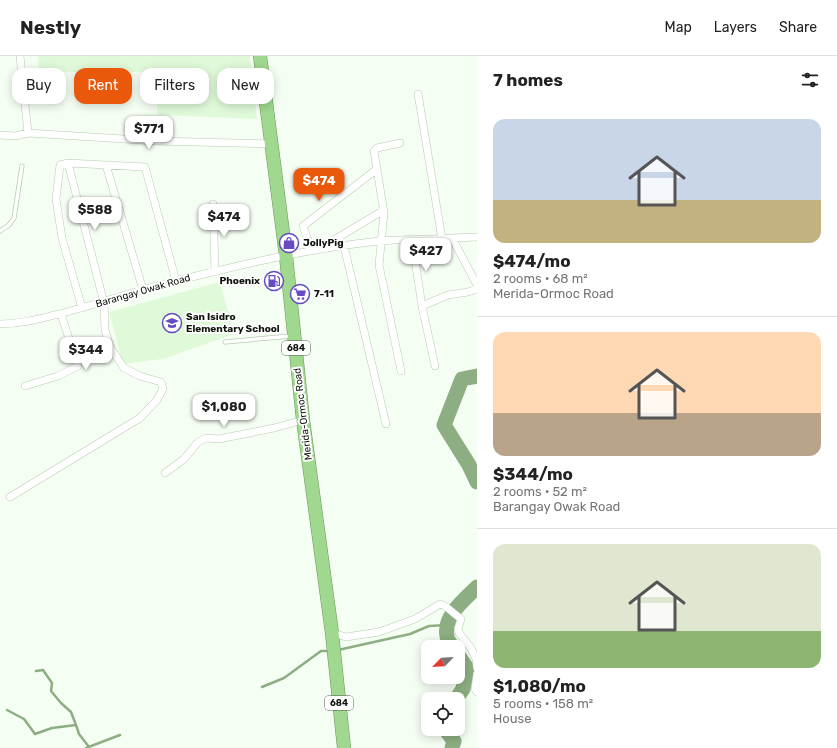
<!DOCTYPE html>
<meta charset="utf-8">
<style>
:root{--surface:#fff;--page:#f2f2f2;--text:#222;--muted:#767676;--line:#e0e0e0;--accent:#ea580c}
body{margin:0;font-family:Rubik,sans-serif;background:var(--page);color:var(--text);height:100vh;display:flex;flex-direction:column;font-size:15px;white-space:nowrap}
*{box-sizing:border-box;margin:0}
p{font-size:13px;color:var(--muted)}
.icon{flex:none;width:22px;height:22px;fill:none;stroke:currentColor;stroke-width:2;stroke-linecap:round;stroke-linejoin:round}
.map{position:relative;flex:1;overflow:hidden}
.panel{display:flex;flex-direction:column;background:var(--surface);width:360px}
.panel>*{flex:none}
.guide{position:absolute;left:12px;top:12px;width:380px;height:36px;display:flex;gap:8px}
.needle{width:26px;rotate:245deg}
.controls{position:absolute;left:421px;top:584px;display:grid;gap:8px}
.controls a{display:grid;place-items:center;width:44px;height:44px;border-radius:8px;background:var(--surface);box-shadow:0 2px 10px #0003;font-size:20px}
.price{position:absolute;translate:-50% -34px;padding:0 9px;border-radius:8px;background:#fff;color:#222;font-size:13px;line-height:26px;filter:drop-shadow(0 1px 2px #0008)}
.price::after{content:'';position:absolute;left:50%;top:24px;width:12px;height:9px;margin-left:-6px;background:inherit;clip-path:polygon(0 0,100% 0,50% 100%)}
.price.active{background:var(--accent);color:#fff}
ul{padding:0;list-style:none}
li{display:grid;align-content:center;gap:8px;height:212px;padding:0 16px}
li+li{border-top:1px solid var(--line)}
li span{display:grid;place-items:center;height:124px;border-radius:12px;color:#555}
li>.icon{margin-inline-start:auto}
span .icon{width:72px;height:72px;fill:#fffc;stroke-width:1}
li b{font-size:17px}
h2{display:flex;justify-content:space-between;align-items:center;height:48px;padding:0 16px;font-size:17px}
.tag{padding:0 14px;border-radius:12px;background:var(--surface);box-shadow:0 2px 10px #0003;font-size:14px;line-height:36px}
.tag.active{background:var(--accent);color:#fff}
header{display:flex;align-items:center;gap:24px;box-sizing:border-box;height:56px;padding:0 20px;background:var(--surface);border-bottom:1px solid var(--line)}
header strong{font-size:19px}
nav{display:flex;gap:22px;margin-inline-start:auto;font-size:14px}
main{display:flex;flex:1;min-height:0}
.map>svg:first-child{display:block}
</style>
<header>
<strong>Nestly</strong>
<nav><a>Map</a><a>Layers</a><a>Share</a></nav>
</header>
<main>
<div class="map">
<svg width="477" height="692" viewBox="0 0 477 692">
<rect width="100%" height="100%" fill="#f5fef3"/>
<path fill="#e0fad9" d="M38,0H250L257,63L157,59L158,16H39Z
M220,226L234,278L163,303L123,308L109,256Z"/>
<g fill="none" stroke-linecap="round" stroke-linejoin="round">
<path stroke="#8cae82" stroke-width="2.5" d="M338,594L410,578L429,570L447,569
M36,615L43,614L52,627L51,635L61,647L71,656L76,669
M262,631L284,622L321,595H329
M7,654L24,663L35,678L52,672L76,669L79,678L89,691
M86,692L120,679"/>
<path stroke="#8cae82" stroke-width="15" d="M477,320L462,323L444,369L469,409L477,426
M453,591C451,588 447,584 447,580C443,560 464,544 477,531
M456,643L463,633L467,612L458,599
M445,673L454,685L452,692"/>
<g stroke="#b8ccb2" stroke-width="5">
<path id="lane" d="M0,175L9,169L14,162L22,110
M225,286L291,280"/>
</g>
<g stroke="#b8ccb2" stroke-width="8">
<path id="street" d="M20,0L28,77
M418,38L442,183
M0,79L15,80L28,77L156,85L271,88
M400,87L377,92L374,95L384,157L379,209L401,315
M106,109L143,234
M213,148L215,216
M452,182L477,181
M412,184L422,250
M344,190L386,368
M325,193L334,184L384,154
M312,195L303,170L377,113
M82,252L62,182L56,143L60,109L68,107L145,111L176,225
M0,268C21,268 39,263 59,258C98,248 136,235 176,225C243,208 311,192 380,185C404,183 428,184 452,182L477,229
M435,310L422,250L448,239L468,236L477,233
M25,330L58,320L78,310L61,258
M165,417L184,403L198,386L206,382L219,383L274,372L303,364
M10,441L140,362L157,344L163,333L161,326L140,320L124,312L110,291L105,274L104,247L68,107
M332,577L346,581L379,576L415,563L440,548L445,550L461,563L458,573L459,577L471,592L476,603L477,612
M477,618L475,633L477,636"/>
</g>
<g stroke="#6c9360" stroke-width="14">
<path id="highway" d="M260,0L286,200L303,364L332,577L344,692"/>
</g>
<use href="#lane" stroke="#fff" stroke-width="3.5"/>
<use href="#street" stroke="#fff" stroke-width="7"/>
<use href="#highway" stroke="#9fd88e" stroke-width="13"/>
</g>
<defs>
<g id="shop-ring" transform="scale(1)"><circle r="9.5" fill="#fff" stroke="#664bc3" stroke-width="1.5"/><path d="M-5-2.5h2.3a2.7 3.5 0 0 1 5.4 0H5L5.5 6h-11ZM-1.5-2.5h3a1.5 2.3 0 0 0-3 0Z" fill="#664bc3"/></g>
<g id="fuel-ring" transform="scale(1)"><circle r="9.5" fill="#fff" stroke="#664bc3" stroke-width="1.5"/><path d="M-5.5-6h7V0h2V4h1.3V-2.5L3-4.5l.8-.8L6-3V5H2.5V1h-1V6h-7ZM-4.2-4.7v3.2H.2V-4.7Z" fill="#664bc3"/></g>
<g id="supermarket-ring" transform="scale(1)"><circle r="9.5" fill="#fff" stroke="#664bc3" stroke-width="1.5"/><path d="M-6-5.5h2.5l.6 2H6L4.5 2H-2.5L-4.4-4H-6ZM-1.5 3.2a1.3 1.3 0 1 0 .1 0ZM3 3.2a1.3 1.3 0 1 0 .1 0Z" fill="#664bc3"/></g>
<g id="school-ring" transform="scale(1)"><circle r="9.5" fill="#fff" stroke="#664bc3" stroke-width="1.5"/><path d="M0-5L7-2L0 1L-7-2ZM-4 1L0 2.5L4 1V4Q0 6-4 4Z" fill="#664bc3"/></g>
</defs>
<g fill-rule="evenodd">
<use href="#shop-ring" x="289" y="187"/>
<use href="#fuel-ring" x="274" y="225"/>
<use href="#supermarket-ring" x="300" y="238"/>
<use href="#school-ring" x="172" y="267"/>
</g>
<g text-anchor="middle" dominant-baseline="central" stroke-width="4" stroke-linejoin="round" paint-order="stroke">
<g fill="#fff" stroke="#565a54" stroke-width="1">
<rect x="282" y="285" width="28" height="14" rx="3"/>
<rect x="325" y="640" width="28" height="14" rx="3"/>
</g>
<g font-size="9" font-weight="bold" fill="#0d140b">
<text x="296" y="292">684</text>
<text x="339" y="647">684</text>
</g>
<g font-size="10" font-weight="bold" fill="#0d140b" stroke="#fff" text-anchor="start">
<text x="303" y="187">JollyPig</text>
<text x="260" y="225" text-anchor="end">Phoenix</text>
<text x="314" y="238">7-11</text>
<text x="186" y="261">San Isidro<tspan x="186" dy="12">Elementary School</tspan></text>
</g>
<g font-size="10" fill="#0d140b" stroke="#fff">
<text transform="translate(143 235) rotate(-16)">Barangay Owak Road</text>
<text transform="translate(303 358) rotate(-97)">Merida-Ormoc Road</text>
</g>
</g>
</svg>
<div class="controls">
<a><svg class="needle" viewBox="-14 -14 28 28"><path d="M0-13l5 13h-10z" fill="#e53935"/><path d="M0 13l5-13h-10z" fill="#767676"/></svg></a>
<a><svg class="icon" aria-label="locate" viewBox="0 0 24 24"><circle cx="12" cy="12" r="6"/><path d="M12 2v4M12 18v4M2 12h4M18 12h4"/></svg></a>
</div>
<b class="price" style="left:149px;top:94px">$771</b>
<b class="price active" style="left:319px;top:146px">$474</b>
<b class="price" style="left:95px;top:175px">$588</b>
<b class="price" style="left:224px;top:182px">$474</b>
<b class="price" style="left:426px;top:216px">$427</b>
<b class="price" style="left:86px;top:315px">$344</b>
<b class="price" style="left:224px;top:372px">$1,080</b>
<div class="guide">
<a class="tag">Buy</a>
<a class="tag active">Rent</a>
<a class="tag">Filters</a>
<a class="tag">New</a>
</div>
</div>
<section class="panel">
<h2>7 homes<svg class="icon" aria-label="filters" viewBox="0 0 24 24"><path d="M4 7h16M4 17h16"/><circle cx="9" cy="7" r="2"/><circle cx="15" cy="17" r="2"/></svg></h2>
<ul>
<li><span style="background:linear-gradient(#c9d6e8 65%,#c2b280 0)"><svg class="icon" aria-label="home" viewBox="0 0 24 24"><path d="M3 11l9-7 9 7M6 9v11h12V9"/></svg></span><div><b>$474/mo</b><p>2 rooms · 68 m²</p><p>Merida-Ormoc Road</p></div></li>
<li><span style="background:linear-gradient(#ffd9b3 65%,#b9a48a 0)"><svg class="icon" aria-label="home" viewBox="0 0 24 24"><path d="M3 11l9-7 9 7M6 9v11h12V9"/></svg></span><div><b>$344/mo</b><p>2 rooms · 52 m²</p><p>Barangay Owak Road</p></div></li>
<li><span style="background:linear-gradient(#dfe7d0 70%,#8fb573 0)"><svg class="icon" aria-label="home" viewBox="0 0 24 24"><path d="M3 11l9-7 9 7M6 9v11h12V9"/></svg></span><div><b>$1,080/mo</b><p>5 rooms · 158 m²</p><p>House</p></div></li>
</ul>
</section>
</main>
